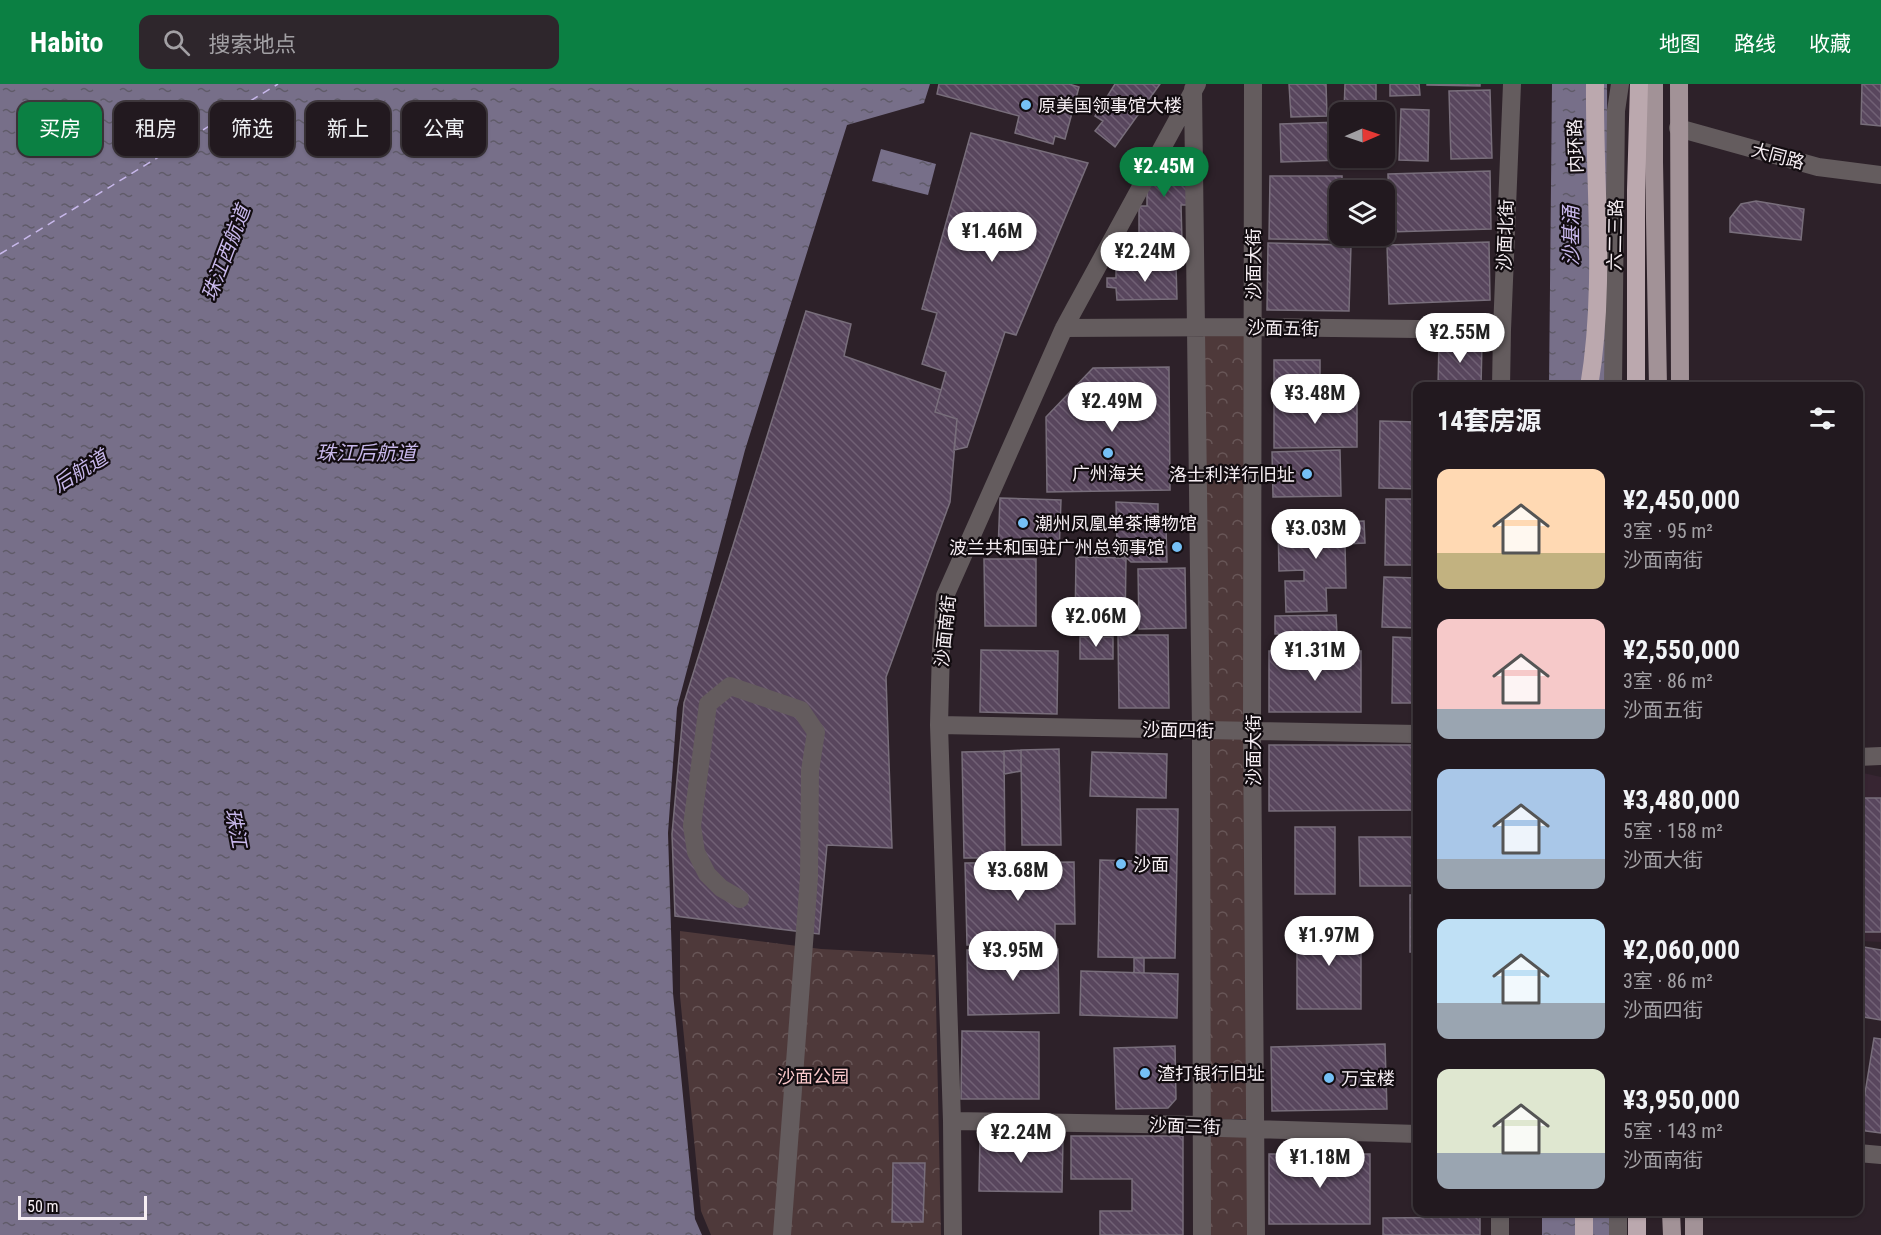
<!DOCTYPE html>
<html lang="zh">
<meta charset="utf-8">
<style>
:root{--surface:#22191f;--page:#2e262c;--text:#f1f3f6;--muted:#a2a0a4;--line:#3f383d;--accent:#0b8043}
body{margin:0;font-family:"Roboto Condensed","Noto Sans SC",sans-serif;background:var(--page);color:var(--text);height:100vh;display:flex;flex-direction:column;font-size:22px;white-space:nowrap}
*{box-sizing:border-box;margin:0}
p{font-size:20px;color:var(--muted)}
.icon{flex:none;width:33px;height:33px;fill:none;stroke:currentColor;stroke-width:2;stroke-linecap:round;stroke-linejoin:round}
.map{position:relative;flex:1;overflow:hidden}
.panel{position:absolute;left:1413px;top:298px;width:450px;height:834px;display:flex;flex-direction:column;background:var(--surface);border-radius:12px;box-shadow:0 2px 4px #0004,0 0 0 2px var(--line)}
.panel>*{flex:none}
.top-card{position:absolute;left:18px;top:18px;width:570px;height:54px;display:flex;gap:12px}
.needle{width:39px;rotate:88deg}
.controls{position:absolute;left:1329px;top:18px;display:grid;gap:12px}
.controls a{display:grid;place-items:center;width:66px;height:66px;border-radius:12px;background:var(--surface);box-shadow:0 2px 4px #0004,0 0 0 2px var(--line);font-size:30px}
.scale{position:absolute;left:18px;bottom:15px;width:129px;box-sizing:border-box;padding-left:6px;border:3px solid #f6eef3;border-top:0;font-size:16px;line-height:21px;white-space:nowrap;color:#f6eef3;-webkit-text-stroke:4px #120c10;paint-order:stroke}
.price{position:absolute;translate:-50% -51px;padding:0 14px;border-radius:21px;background:#fff;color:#222;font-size:20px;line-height:39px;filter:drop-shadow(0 2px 3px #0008)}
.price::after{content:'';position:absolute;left:50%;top:36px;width:18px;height:14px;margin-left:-9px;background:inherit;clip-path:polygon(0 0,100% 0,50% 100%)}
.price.selected{background:var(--accent);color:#fff}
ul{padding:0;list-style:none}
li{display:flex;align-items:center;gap:18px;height:150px;padding:0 24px}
li span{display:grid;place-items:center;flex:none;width:168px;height:120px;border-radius:12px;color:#555}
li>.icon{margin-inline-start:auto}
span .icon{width:72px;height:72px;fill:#fffc;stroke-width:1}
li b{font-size:26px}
h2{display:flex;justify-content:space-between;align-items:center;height:72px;padding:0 24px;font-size:26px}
.tag{padding:0 21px;border-radius:12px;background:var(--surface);box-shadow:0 2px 4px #0004,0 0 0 2px var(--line);font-size:21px;line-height:54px}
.tag.selected{background:var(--accent);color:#fff}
header{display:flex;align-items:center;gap:36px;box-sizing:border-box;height:84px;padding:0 30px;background:var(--accent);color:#fff}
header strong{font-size:28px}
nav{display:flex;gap:33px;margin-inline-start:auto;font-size:21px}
.search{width:420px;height:54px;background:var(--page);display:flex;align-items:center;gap:15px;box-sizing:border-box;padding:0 21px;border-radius:12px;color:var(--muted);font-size:22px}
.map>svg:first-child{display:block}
</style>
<header>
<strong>Habito</strong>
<div class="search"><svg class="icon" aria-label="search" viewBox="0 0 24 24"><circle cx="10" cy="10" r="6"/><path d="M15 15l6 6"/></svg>搜索地点</div>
<nav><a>地图</a><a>路线</a><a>收藏</a></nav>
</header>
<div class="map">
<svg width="1881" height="1151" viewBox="0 0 1881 1151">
<defs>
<pattern id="forest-crowns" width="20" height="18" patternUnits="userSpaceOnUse" patternTransform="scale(1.5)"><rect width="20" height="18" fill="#4e393a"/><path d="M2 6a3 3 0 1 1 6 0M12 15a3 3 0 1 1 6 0" fill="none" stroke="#685657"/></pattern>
<pattern id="water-ripples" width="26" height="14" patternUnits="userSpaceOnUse" patternTransform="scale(1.5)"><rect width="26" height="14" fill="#776f89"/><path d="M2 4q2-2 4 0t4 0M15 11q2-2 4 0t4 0" fill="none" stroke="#605b69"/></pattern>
<pattern id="building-back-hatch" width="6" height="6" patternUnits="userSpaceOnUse" patternTransform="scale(1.5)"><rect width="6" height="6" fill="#58465d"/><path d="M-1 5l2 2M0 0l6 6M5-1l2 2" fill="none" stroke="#716175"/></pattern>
</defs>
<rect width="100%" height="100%" fill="#2d2129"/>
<path fill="#372532" d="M1859,688L1881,693V858L1859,857Z"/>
<path fill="url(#forest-crowns)" d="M1203,252H1250L1247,642L1207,643Z
M1247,652L1251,1035H1208V653Z
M680,847L821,865L935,871L941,1151H711L701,1127L680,912Z
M1252,1052V1151H1207L1208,1053Z"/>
<path fill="url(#water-ripples)" d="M0,0H930L924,19L847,41L745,366L677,624L668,749L673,909L695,1135L702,1151H0Z
M1552,0H1607L1609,303H1549Z
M881,65L936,80L928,111L872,97Z
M1542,1128H1611V1151H1542Z"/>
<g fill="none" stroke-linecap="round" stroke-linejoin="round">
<path stroke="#c8b8eb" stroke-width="1.5" stroke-dasharray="8 6" stroke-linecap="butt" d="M0,170L278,0"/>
</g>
<path fill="url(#building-back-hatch)" stroke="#786e7b" stroke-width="1.5" d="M939,0H1069L1079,3L1065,55L1055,52L1053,60L1015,49L1019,32L937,10Z
M1115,0H1160L1115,63L1095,47L1103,37L1095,32Z
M1289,0H1326L1327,32L1291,33Z
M1345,0H1376V28H1344Z
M1390,0H1419L1420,11L1390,12Z
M1427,0H1480V2L1427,1Z
M1862,0H1881V42L1861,40Z
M1490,6L1492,74L1451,75L1449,7Z
M1401,25L1429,26L1428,77L1399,76Z
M1340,38V74L1374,75L1281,78L1280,40Z
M971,49L1088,79L1016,251L1005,248L967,363L954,366L957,335L935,328L946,288L922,280L937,229L922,225Z
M1147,69H1186L1187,121H1181L1182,157L1139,158V122H1147Z
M1490,87L1491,145L1389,148L1388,90Z
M1270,92H1342V106H1340V152H1342V156L1269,155Z
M1756,117L1804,125L1801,156L1730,148V134L1741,120Z
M1489,158L1490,216L1389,220L1387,161Z
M1268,159L1351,161L1349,227L1267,226Z
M1176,181L1177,215L1117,216L1116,204L1107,203V194H1116V182Z
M806,227L851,240L844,272L941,306L935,328L957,335L950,418L886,593L892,764L827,761L819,850L675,832L672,750L684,619Z
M1439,257L1482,258L1481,303H1438Z
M1274,276H1320V303L1274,304Z
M1169,283L1170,406L1047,408L1046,333L1093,284Z
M1274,319H1357V363L1274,364Z
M1380,337L1418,338V405L1379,404Z
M1340,366L1341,412L1273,413L1272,368Z
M1000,414L1061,416L1059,470L998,467Z
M1386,415H1418V481H1385Z
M1116,418L1158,420V445L1166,444L1167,478H1131L1117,465Z
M1364,437L1365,459L1345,460L1346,504H1326L1327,527L1286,528L1285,497H1304V486L1279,487L1278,439Z
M1076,473L1126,474L1125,545L1075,544Z
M984,475H1036V542H985Z
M1185,484L1186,544L1139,545L1138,485Z
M1384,493L1418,494V544L1382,543Z
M1336,531L1337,549L1275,550V532Z
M1118,551H1168L1169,624H1119Z
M1080,553H1113V575H1080Z
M1393,553L1418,554V619H1392Z
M981,566L1058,567L1057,630L980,628Z
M1269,567H1361V628H1269Z
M1269,661H1418V726L1269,727Z
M1059,665L1061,761H1022L1021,666Z
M1021,666V687L1004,690V667Z
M1004,667L1005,774H964L962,668Z
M1092,668L1167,670L1166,714L1090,712Z
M1858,714H1881V848H1858Z
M1137,725H1178L1175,874L1098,873L1100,776L1136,777Z
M1295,743H1335V810H1295Z
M1359,753H1418V802H1360Z
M1074,778L1075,840H1055V860L967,861L965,779Z
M1410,811H1418V868H1410Z
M1361,840V925H1297V841Z
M1858,862L1881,866V936L1858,932Z
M1058,865L1059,929L968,931L967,866Z
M1134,874H1144V889H1134Z
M1414,883H1418V934H1414Z
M1081,887L1178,890L1177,934L1080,931Z
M962,947L1039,948V1015H961Z
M1874,954L1881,955V1049L1859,1046Z
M1385,960L1387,1025L1272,1027L1271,963Z
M1175,962L1176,1015L1168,1024L1116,1025L1114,964Z
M1071,1052H1183V1151H1100V1127H1132V1095H1071Z
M980,1053L1063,1054L1062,1108L979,1107Z
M1269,1070H1370V1140H1269Z
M893,1079H925L923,1138H892Z
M1480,1133V1151H1383V1134Z"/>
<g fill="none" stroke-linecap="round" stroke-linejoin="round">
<path stroke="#645c5e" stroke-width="18" d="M1253,0L1252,648L1256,1151
M1193,5L1201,647L1202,1151
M1678,44L1818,83L1881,91
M1064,244L1253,243L1502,246
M1501,303L1502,246L1512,0
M1613,303L1616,27L1620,0
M939,641L1418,650
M1858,673L1881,672
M740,815L721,804L707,790L696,768L692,742L708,620L730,602L801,626L816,648L810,687L809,793L782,1151
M952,1037L1202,1041L1221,1044L1418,1050
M1858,1069L1881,1071
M1618,1128V1151
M953,1151L952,1037L939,641L941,564L945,512L1064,244L1197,0
M1500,1151V1128"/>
<path stroke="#a29297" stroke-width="18" d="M1654,0V78L1658,303
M1679,0L1680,303
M1671,1128L1672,1151
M1694,1128V1151"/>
<path stroke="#bba8ae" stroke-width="18" d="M1589,303C1606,203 1594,101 1595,0
M1636,303V106L1639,0
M1584,1128V1151
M1637,1128V1151"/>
</g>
<g fill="#75c0f6" stroke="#120c10" stroke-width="2">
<circle cx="1026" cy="21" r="6"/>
<circle cx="1108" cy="369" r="6"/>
<circle cx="1307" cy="390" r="6"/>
<circle cx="1023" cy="439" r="6"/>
<circle cx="1177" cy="463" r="6"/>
<circle cx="1121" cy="780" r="6"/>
<circle cx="1145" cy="989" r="6"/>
<circle cx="1329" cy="994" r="6"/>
</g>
<g text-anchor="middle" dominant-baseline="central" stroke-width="4.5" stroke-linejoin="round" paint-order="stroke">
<g font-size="18" fill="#f6eef3" stroke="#120c10" text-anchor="start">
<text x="1038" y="21">原美国领事馆大楼</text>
<text x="1108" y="389" text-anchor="middle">广州海关</text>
<text x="1295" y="390" text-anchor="end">洛士利洋行旧址</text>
<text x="1035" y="439">潮州凤凰单茶博物馆</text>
<text x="1165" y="463" text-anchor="end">波兰共和国驻广州总领事馆</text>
<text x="1133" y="780">沙面</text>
<text x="1157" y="989">渣打银行旧址</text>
<text x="1341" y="994">万宝楼</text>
</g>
<g font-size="18" fill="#f6eef3" stroke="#120c10">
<text transform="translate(1575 62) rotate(-92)">内环路</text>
<text transform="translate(1778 72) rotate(15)">大同路</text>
<text transform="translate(1505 151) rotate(-88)">沙面北街</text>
<text transform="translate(1615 151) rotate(-89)">六二三路</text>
<text transform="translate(1253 180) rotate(-90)">沙面大街</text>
<text transform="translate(1283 244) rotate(1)">沙面五街</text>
<text transform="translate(945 547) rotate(-84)">沙面南街</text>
<text transform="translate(1178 646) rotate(1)">沙面四街</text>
<text transform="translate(1253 666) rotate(-90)">沙面大街</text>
<text transform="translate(1185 1042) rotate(2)">沙面三街</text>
</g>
<g font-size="18" fill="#fbc8ca" stroke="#120c10">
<text x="813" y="992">沙面公园</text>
</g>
<g font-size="20" font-style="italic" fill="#c8b8eb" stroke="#120c10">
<text transform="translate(1571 152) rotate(-90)">沙基涌</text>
<text transform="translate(226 169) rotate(-69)">珠江西航道</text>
<text x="366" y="369">珠江后航道</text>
<text transform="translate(80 387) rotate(-32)">后航道</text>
<text transform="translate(236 744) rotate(79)">珠江</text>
</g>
</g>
</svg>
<div class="controls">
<a><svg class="needle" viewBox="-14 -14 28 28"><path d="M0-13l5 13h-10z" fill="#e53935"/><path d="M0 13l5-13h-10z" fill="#a2a0a4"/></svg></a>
<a><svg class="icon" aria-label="layers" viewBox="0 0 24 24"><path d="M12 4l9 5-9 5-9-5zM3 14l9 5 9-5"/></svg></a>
</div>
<div class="scale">50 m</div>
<b class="price selected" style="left:1164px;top:114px">¥2.45M</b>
<b class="price" style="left:992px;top:179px">¥1.46M</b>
<b class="price" style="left:1145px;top:199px">¥2.24M</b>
<b class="price" style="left:1460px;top:280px">¥2.55M</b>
<b class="price" style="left:1315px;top:341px">¥3.48M</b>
<b class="price" style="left:1112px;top:349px">¥2.49M</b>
<b class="price" style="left:1316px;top:476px">¥3.03M</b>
<b class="price" style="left:1096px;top:564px">¥2.06M</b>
<b class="price" style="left:1315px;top:598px">¥1.31M</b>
<b class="price" style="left:1018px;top:818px">¥3.68M</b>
<b class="price" style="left:1329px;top:883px">¥1.97M</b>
<b class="price" style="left:1013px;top:898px">¥3.95M</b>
<b class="price" style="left:1021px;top:1080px">¥2.24M</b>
<b class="price" style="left:1320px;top:1105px">¥1.18M</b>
<div class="top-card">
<a class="tag selected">买房</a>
<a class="tag">租房</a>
<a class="tag">筛选</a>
<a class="tag">新上</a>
<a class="tag">公寓</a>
</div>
<section class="panel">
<h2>14套房源<svg class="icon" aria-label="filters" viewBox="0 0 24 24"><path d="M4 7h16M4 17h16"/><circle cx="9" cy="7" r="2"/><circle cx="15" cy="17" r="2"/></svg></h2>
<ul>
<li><span style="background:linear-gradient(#ffd9b3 70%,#c2b280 0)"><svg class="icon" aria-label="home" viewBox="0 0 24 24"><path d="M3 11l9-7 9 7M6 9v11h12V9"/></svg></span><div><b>¥2,450,000</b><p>3室 · 95 m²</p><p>沙面南街</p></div></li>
<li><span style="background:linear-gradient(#f6c9c9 75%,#9aa5b1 0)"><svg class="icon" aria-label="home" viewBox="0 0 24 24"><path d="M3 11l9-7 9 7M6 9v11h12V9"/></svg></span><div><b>¥2,550,000</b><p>3室 · 86 m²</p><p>沙面五街</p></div></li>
<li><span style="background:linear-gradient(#a9c7e8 75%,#9aa5b1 0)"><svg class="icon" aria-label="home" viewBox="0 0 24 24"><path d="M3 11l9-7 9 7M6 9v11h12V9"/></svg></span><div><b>¥3,480,000</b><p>5室 · 158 m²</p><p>沙面大街</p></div></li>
<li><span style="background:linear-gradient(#bfe0f5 70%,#9aa5b1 0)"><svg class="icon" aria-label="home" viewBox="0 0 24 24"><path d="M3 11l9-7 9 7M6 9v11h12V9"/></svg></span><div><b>¥2,060,000</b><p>3室 · 86 m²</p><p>沙面四街</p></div></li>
<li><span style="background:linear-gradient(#dfe7d0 70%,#9aa5b1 0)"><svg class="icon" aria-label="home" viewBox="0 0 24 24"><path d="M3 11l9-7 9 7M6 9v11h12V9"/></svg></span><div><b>¥3,950,000</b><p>5室 · 143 m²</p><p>沙面南街</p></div></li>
</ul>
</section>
</div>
